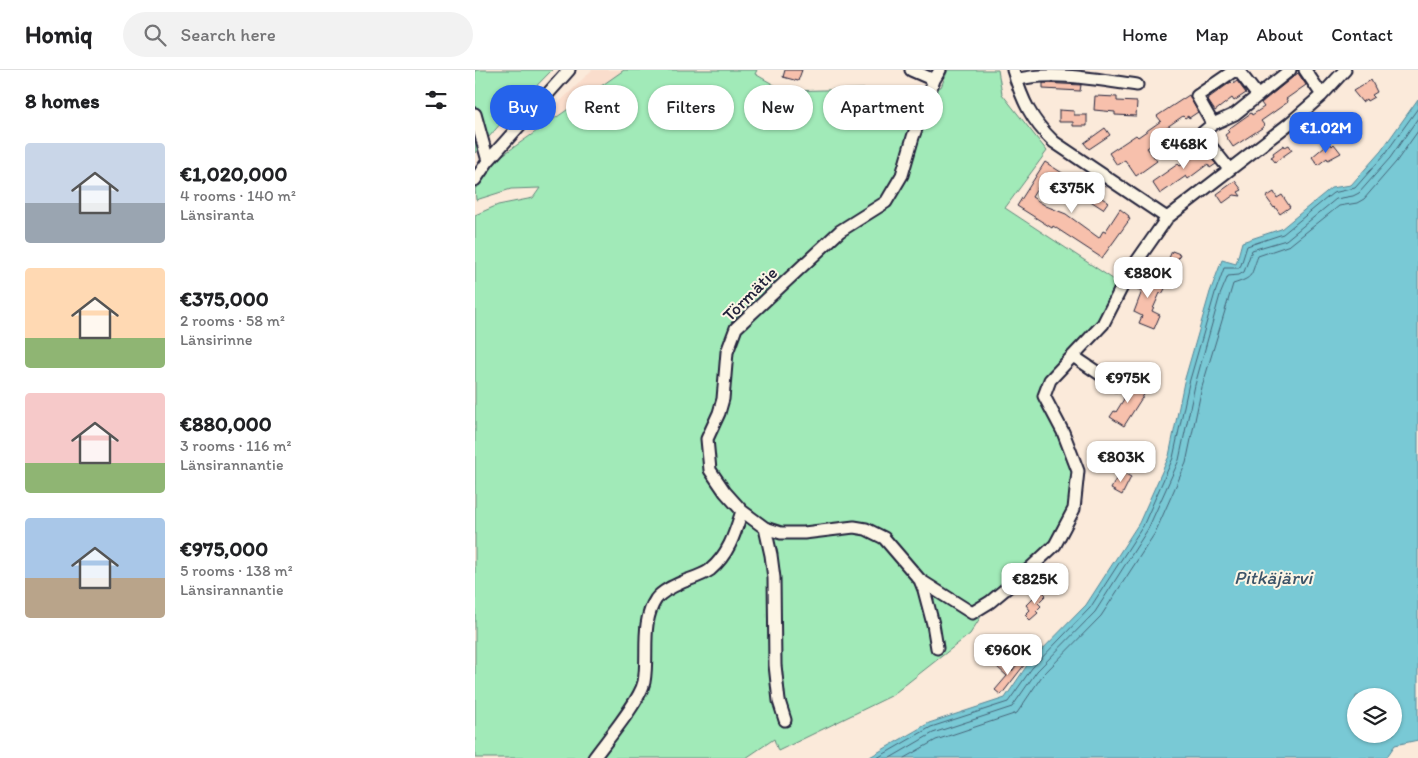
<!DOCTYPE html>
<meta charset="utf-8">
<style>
:root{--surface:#fff;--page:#f2f2f2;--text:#202124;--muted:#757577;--line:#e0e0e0;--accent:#2563eb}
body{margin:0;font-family:Itim,sans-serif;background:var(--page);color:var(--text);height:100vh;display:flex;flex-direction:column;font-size:19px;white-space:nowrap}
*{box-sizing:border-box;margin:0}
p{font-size:16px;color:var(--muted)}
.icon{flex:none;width:28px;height:28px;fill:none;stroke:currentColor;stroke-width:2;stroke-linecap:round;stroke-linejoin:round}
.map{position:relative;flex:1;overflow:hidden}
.details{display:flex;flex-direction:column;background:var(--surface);width:475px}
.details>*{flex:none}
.hud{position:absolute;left:15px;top:15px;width:475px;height:45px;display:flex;gap:10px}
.fabs{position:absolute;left:872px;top:618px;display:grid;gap:10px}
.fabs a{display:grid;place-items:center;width:55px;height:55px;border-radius:50%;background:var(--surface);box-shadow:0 1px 4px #0004;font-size:25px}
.price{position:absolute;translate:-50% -42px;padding:0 11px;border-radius:10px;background:#fff;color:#222;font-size:16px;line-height:32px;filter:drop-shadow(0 1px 2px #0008)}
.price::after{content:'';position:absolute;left:50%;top:30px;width:15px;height:11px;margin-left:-8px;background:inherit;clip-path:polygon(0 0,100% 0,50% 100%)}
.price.selected{background:var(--accent);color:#fff}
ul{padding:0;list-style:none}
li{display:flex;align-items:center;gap:15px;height:125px;padding:0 25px}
li span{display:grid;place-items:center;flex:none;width:140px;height:100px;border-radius:5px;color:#555}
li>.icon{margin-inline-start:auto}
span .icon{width:60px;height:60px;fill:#fffc;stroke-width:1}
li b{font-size:21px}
h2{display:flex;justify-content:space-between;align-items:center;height:60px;padding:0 25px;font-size:21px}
.chip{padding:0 18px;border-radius:22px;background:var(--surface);box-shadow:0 1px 4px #0004;font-size:18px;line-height:45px}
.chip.selected{background:var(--accent);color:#fff}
header{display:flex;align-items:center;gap:30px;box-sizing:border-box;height:70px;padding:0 25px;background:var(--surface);border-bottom:1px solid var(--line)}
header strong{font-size:24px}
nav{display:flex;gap:28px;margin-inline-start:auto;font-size:18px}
.search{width:350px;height:45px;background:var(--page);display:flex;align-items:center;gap:12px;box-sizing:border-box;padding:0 18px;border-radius:28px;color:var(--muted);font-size:19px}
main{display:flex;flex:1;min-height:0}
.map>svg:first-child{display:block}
</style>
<header>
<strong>Homiq</strong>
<div class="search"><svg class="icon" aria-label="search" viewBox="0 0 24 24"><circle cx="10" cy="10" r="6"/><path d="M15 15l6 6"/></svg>Search here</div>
<nav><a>Home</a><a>Map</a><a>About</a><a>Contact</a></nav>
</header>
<main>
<section class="details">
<h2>8 homes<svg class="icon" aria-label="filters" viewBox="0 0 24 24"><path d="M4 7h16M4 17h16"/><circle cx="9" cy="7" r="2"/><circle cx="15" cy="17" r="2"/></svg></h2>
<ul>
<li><span style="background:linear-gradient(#c9d6e8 60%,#9aa5b1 0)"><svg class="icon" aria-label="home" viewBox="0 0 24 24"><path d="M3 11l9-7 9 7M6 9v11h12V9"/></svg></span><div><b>€1,020,000</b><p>4 rooms · 140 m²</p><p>Länsiranta</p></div></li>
<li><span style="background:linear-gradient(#ffd9b3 70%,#8fb573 0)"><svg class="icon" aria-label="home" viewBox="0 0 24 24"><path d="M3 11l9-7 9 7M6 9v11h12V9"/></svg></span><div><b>€375,000</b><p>2 rooms · 58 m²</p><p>Länsirinne</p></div></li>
<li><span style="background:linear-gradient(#f6c9c9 70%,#8fb573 0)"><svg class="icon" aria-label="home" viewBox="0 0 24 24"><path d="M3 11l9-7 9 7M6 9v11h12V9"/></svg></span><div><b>€880,000</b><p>3 rooms · 116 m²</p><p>Länsirannantie</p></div></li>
<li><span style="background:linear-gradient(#a9c7e8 60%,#b9a48a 0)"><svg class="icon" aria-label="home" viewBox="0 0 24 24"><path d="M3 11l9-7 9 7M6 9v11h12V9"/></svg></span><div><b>€975,000</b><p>5 rooms · 138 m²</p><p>Länsirannantie</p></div></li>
</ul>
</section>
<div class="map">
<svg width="943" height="688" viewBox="0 0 943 688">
<rect width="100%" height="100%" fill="#fbeada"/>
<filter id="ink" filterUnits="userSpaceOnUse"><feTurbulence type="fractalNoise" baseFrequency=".02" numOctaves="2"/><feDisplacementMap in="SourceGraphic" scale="10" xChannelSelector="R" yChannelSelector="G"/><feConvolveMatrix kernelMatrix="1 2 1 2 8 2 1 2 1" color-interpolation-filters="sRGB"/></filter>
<g filter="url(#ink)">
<path fill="#faddcc" d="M117,0H149L40,76L116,1Z"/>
<path fill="#a1eab8" stroke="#62867a" d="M0,0H77L34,44L0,83Z
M149,0H282L280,4L310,21L466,17L473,0H523L527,24L572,81L530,138L647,215L631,247L569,325L603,401L599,439L580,475L515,532L495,564L416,626L303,681L299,669L271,688H0V145L23,135L58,128L65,118L36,119L1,130L0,119L22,89Z"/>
<path fill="#79c9d5" stroke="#568697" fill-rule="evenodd" d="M943,29V670L920,675L911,688H393L454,653L530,628L553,594L611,535L664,453L694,386L709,312L735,222L747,190L761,194L767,172L806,159L856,118L876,115L906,81ZM881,626H919V664H881Z"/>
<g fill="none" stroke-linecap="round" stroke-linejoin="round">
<path stroke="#456579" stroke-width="1" d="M402,688L456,657L533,632L557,598L615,538L668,456L698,388L714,313L740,223L749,198H764L766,195L772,176L808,164L858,123L880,118L910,84L943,38
M415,688L458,663L537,637L562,601L620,542L673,459L704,390L720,315L745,225L753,206L764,205L769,202L777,180L811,170L861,129L878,126L884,123L915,88L943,48
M429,688L461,670L542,643L567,606L626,546L680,463L711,393L727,317L758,214C780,207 775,206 783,186L815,175L864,136L882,133L889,129L921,92L943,61"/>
</g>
<path fill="#f7c0ac" stroke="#22223b" d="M310,0H327L323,11L308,7Z
M823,3L831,15L811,29L813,32L786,51L789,55L787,58L758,77L750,65L754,62L752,60L776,43L777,45L789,37L786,33Z
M896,10L902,22L897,25L899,27L892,31L891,29L887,32L878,21Z
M762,11L771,23L759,31L757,28L740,41L732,29L756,12L758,14Z
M568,13L606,15L605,21L568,19Z
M714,25L723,42L714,48L713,46L710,48L708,46L682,64L685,69L672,78L682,91L661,106L650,90L642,95L634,83L661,65L663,67L686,51L682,46Z
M620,26L642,27V31L662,32L661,46L640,45V42L619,40Z
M584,40L599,41V45H612V56H598V52H584Z
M630,58L635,65L614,79L609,73Z
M722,72L741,94L735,98L733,94L713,109L711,106L685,124L677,112L703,94L705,96L724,83L719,74Z
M856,74L857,76L859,74L866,83L853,90L852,88L843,95L837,87L850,76L851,77Z
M809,75L810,77L814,75L817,80L800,92L796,87L799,85L798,83Z
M570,92L633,132L628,139L572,103L557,127L571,136L591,144L624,168L628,161L630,162L645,139L654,146L653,148L655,149L627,188L578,156L577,158L542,136Z
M760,111L767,120L763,122L766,126L759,125L748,133L742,124Z
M799,122L802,128L807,125L815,137L805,144L800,137L799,138L791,127Z
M697,181L705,184L699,198L691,195Z
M663,203L677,210L678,208L692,215L687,224L685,223L677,241L685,245L679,259L664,253L667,246L659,242L667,221L656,216Z
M651,312L670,323L649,356L635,347L639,341L641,342L649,329L648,328L650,325L645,322Z
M645,401L656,407L647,425L636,419Z
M566,520L571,525L563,533L566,536L561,541L563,543L555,550L550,545L555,540L551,535Z
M527,591L537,601L545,591L550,594L526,625L520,620L532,606L522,597Z"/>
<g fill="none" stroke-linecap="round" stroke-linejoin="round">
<g stroke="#22223b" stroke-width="15">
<path id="minor" d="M436,0L459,10
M538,0C547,30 556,50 579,72L692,148
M763,0L783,26
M830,0L847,25
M541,10C575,0 626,10 662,15
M0,44L13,91
M738,54L760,44L815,0
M754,99L726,64L738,54L722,26L760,0
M0,110L13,91L94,0
M598,286L641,315
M290,458L306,463H329L379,457L391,459L409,468L445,510L449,520L458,554L462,578
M445,510L497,543L515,532L551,502L580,475L599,439L603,401L588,362L569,326L575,310L628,254L655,201L692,148L815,53L847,25L870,0
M310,650L304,631L300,595L299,508L296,485L290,458L267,441L250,422L235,400L232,369L244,343L248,329L252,282L261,258L365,161L411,132L427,105L438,67L459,10L465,0
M119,688C131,671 165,631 169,612C174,585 165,553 181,529C188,520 201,515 210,511C218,508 228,505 235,500C254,484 260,463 267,441"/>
</g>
<use href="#minor" stroke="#fcf5e5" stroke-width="11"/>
</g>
</g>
<g text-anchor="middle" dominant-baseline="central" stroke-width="4" stroke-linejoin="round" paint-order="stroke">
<g font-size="18" fill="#22223b" stroke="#fcf5e5">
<text transform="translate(275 224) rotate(-45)">Törmätie</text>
</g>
<g font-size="19" font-style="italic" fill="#3c5469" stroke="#fcf5e5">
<text x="798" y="507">Pitkäjärvi</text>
</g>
</g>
</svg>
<div class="fabs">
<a><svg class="icon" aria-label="layers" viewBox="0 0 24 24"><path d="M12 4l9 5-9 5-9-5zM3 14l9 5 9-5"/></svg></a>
</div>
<b class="price selected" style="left:851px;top:84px">€1.02M</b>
<b class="price" style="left:709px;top:100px">€468K</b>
<b class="price" style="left:597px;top:144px">€375K</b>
<b class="price" style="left:673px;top:229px">€880K</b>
<b class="price" style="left:653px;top:334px">€975K</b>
<b class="price" style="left:646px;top:413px">€803K</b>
<b class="price" style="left:560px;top:535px">€825K</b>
<b class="price" style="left:533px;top:606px">€960K</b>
<div class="hud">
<a class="chip selected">Buy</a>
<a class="chip">Rent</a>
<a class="chip">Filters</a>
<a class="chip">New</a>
<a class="chip">Apartment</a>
</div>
</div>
</main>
